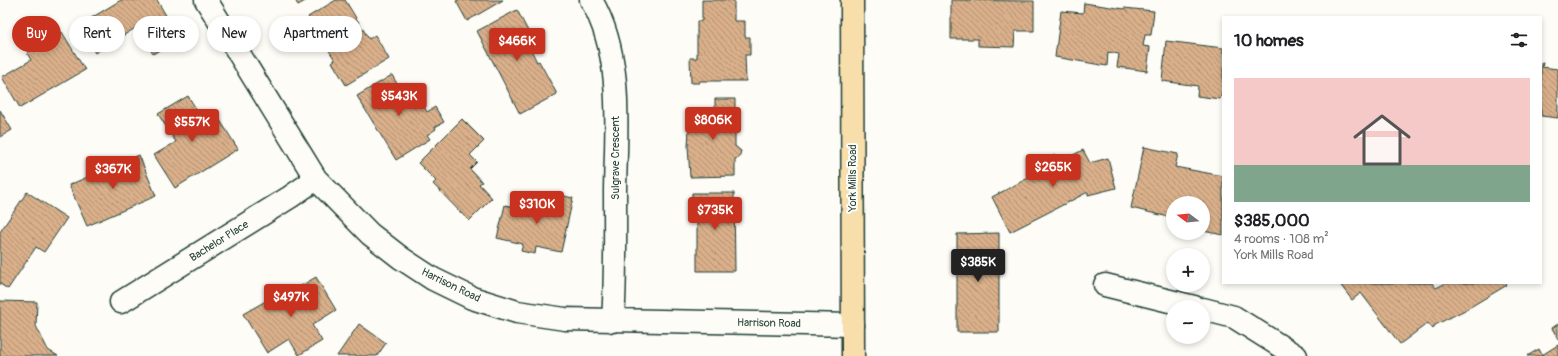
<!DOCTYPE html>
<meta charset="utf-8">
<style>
:root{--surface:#fff;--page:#f2f2f2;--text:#202124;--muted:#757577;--accent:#c8321e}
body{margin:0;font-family:Pangolin,sans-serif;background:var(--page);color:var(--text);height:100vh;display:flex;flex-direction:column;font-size:15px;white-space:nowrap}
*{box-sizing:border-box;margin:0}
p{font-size:13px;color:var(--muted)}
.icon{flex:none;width:22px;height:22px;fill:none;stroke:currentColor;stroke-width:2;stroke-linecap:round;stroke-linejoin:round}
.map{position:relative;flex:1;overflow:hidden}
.side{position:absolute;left:1222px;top:16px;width:320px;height:268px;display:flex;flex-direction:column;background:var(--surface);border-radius:0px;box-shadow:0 2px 6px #0003}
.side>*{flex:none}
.top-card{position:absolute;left:12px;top:16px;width:380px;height:36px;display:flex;gap:8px}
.needle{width:26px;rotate:286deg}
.buttons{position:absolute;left:1166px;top:196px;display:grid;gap:8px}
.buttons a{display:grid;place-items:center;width:44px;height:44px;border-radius:50%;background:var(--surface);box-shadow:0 2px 6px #0003;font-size:20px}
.price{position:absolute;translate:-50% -34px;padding:0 9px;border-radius:4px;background:var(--accent);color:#fff;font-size:13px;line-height:26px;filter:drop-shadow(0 1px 2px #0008)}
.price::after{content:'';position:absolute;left:50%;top:24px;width:12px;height:9px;margin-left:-6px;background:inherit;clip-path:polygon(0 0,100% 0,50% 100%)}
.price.on{background:#222;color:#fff}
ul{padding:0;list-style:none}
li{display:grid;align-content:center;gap:8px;height:212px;padding:0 12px}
li span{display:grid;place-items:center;height:124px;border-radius:0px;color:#555}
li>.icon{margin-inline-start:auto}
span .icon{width:72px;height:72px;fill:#fffc;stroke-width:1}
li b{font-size:17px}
h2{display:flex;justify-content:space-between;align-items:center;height:48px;padding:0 12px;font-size:17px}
.pill{padding:0 14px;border-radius:18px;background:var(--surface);box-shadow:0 2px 6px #0003;font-size:14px;line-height:36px}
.pill.on{background:var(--accent);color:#fff}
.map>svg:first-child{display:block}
</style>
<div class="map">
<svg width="1558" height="356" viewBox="0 0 1558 356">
<defs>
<pattern id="building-back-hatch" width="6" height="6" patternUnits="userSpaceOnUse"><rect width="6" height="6" fill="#d9b08a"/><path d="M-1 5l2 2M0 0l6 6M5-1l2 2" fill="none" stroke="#af9072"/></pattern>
</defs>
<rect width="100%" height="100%" fill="#fdfcf7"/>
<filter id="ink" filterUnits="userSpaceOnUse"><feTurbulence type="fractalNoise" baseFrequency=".025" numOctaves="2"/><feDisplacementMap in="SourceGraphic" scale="8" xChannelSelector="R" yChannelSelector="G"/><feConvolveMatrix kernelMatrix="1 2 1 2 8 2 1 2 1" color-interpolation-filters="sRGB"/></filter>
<g filter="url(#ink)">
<path fill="url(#building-back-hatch)" stroke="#1f3d34" d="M121,0H157L179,38L153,54L137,27L95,53L78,26Z
M295,0H307L298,5Z
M336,0H345L369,39L375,35L389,59L346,85L332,62L335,60L308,17Z
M458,0H503L467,21L456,1Z
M702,0H734V21H745V37H750V55H745L746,81H700L699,83H691L690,58H697V21H702Z
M951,0L1034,1V31H1015L1014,47L978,46V39H951Z
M1084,3L1124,9V8L1154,11L1151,35H1145L1143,46L1150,47L1147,71L1117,67L1119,54L1108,52L1107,66L1055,57L1061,11L1083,13Z
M517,10L529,33L524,36L537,62L539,61L557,94L520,114L477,31Z
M62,32L85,70L20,108L2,77L31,60L27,53Z
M1166,41L1223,48V89L1220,99L1197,96L1198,86L1162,81Z
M1541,63H1543L1542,67L1558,69V118L1541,116Z
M392,75L407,101L417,95L427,112L435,107L444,122L435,127L436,129L427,135L430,139L396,160L357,96Z
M188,96L202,118L194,122L198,129L218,117L238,149L175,188L154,155L176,142L158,114Z
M715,99H735V146L741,151L739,158L735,159V176L690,177L688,146L690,110H715Z
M0,110L12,130L0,137Z
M462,119L484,141L470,155L477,162L470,169L482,182L479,184L492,198L469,221L433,184L436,181L418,163Z
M1144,147L1178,154L1175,167L1223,176V235L1203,231V203H1173V218L1131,208Z
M1083,150L1090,163L1108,158L1116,188L1088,195V192L1010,232L992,197L1034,175L1031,168L1055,155L1059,162Z
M139,155L156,196L87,226L69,185Z
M27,192L67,218L44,252L36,247L8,289L0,284V232Z
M550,193L573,198L561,252L536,247L535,254L521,251L523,244L497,238L505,205L545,214Z
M692,193H734L735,271H697V218H691Z
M999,233V332H957V234Z
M316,277L336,310L312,325L322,341L299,355L289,339L267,353L243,314L271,298L274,302Z
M1339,283H1432L1436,288L1446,283H1505L1507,285L1467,309L1435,325L1433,329L1428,323L1400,344L1361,293L1352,300Z
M0,301L37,302L36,326L48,350L58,356H0Z
M359,324L386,343L377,356H337Z
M1558,324V339L1552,328Z
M1558,345V356H1527L1539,349L1542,355Z"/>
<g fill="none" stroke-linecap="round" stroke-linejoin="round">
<g stroke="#1f3d34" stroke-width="25">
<path id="minor" d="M206,0L316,179L370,234L401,258L433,279L472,298L517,312L565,319L853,325
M591,0C624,56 616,128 615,190C615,234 616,277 613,321
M1105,285L1194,307
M121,302L290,197L316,179
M1203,309L1234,317L1296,356"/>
</g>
<g stroke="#1f3d34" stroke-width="25">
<path id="major" d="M852,0L853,356"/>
</g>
<use href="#minor" stroke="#fdfcf7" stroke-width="22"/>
<use href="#major" stroke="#f8deab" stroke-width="22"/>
</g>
</g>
<g text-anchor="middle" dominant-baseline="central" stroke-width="4" stroke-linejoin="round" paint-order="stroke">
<g font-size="11" fill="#1f3d34" stroke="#fdfcf7">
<text transform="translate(615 158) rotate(-90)">Sulgrave Crescent</text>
<text transform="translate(852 178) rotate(-90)">York Mills Road</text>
<text transform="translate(219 241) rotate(-32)">Bachelor Place</text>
<text transform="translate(451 285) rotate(26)">Harrison Road</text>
<text transform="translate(769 323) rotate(1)">Harrison Road</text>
</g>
</g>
</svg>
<div class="buttons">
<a><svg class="needle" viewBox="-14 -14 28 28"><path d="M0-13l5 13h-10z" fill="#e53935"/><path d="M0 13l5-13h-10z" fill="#757577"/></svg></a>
<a>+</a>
<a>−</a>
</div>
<b class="price" style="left:517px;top:62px">$466K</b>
<b class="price" style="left:399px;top:117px">$543K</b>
<b class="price" style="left:713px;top:141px">$806K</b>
<b class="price" style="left:192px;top:143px">$557K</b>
<b class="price" style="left:1053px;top:188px">$265K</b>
<b class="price" style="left:113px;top:190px">$367K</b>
<b class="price" style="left:537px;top:225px">$310K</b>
<b class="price" style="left:715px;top:231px">$735K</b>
<b class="price on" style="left:978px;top:283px">$385K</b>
<b class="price" style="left:291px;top:318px">$497K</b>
<div class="top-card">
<a class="pill on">Buy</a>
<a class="pill">Rent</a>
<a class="pill">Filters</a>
<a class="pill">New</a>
<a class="pill">Apartment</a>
</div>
<section class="side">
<h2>10 homes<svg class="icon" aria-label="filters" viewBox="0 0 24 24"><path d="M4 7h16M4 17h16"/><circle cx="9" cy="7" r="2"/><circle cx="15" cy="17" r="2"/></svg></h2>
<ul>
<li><span style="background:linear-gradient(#f6c9c9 70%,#7fa58c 0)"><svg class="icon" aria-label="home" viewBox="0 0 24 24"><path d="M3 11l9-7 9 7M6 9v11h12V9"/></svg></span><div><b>$385,000</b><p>4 rooms · 108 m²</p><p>York Mills Road</p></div></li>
</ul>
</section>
</div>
